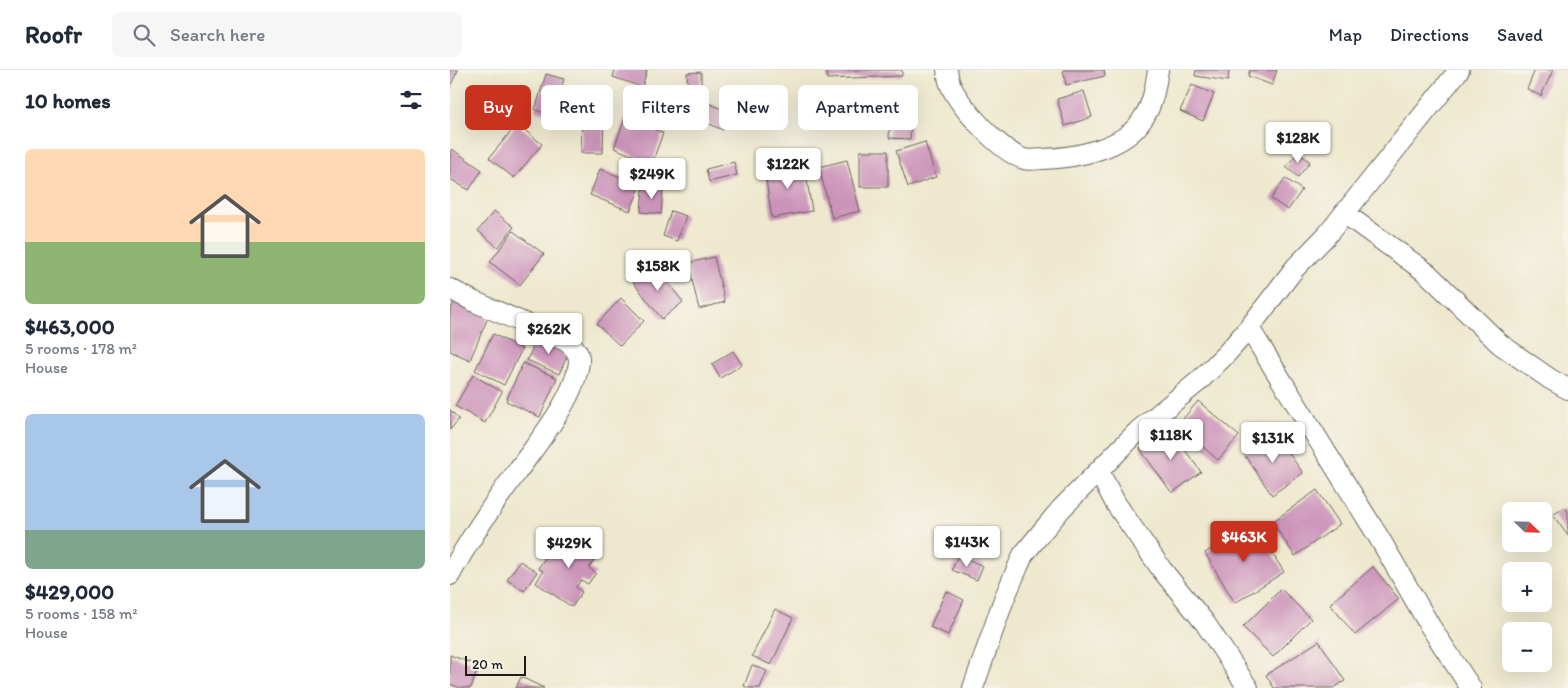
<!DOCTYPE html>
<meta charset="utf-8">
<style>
:root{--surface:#fff;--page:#f6f6f7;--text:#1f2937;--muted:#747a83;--line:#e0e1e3;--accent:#c8321e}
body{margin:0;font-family:Itim,sans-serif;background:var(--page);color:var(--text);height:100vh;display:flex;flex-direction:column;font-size:19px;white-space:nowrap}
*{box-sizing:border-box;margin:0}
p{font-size:16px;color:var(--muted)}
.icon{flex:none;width:28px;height:28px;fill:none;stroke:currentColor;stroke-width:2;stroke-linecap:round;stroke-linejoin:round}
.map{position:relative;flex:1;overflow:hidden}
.side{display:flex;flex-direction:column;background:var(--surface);width:450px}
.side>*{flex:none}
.top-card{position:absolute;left:15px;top:15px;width:475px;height:45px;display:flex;gap:10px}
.needle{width:32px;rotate:113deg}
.fabs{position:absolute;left:1052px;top:432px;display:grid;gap:10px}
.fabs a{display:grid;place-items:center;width:50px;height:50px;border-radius:8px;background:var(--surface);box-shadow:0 5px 20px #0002;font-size:25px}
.scale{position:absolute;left:15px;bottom:12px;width:61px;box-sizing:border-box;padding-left:5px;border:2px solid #1c1c1c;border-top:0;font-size:14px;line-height:18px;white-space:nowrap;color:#1c1c1c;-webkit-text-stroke:4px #f7f3e8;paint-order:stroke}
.price{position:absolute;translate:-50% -42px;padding:0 11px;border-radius:5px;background:#fff;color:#222;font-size:16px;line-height:32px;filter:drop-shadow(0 1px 2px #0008)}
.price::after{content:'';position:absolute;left:50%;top:30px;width:15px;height:11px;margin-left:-8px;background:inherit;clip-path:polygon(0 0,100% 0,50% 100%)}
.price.current{background:var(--accent);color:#fff}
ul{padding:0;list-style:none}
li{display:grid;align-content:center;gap:10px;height:265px;padding:0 25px}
li span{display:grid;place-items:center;height:155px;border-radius:8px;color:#555}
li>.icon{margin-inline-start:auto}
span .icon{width:90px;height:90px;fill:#fffc;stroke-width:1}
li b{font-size:21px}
h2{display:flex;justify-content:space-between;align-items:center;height:60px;padding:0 25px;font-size:21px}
.pill{padding:0 18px;border-radius:8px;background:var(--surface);box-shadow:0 5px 20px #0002;font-size:18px;line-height:45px}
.pill.current{background:var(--accent);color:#fff}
header{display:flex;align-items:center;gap:30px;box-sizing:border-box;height:70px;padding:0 25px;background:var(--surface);border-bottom:1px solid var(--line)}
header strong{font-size:24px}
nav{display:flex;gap:28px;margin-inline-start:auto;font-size:18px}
.search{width:350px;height:45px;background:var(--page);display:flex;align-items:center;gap:12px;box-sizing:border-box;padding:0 18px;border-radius:8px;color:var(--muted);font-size:19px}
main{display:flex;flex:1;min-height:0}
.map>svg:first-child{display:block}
</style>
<header>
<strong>Roofr</strong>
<div class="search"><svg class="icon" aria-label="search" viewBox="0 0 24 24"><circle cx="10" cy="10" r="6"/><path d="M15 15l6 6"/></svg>Search here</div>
<nav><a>Map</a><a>Directions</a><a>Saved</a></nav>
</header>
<main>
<section class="side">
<h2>10 homes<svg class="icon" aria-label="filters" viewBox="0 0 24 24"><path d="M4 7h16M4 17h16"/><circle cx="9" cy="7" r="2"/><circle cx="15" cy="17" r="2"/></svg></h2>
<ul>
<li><span style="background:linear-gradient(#ffd9b3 60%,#8fb573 0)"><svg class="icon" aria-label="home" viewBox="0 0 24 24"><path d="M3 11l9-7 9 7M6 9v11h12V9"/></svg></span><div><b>$463,000</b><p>5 rooms · 178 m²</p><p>House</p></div></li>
<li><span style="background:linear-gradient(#a9c7e8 75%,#7fa58c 0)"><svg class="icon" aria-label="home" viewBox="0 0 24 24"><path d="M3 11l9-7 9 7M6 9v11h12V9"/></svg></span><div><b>$429,000</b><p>5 rooms · 158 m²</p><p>House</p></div></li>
</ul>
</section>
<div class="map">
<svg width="1118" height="618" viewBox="0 0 1118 618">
<rect width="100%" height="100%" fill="#f7f3e8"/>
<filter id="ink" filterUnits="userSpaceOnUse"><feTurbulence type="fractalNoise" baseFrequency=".02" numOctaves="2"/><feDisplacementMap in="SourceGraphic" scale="10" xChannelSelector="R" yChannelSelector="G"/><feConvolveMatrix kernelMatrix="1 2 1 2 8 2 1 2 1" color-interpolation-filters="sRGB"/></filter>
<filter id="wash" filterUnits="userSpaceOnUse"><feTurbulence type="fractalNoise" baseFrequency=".0096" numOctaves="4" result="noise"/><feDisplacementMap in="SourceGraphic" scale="20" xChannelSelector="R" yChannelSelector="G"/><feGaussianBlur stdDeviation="1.12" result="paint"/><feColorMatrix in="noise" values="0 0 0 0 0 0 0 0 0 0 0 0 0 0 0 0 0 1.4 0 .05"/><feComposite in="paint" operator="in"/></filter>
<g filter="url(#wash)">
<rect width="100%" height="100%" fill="#eee8ce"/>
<g id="blocks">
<path fill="#cb93b9" d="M0,0H8L0,17Z
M165,0H197L192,17L163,7Z
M377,0H452V6L377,9Z
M613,0H654L655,6L616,15Z
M746,0H779L778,11L745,6Z
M800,0H827L822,15L798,6Z
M1085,0H1103L1091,26L1077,19Z
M251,2V17L238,18L237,3Z
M96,4L114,9L103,45L85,40Z
M742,15L764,24L753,51L730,41Z
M634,21L642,47L615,56L607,29Z
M249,29L281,43L273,60L242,46Z
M192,34L207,40L202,54L186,47Z
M132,37L154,38L153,83H131Z
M440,47L461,48L460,69L439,68Z
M175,48L213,63L202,93L164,78Z
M67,54L92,74L64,108L39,88Z
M475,72L486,107L458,117L446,81Z
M2,79L32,100L19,120L0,109V82Z
M410,81H438V117H410Z
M848,82L860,92L848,107L836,97Z
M397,90L410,141L382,148L369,97Z
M284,92L287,105L259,112L256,99Z
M354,92L362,141L322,148L314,98Z
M150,99L191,115L180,141L140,125Z
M835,108L852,120L838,140L821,129Z
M193,117L213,118L211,144L191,142Z
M44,141L64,157L48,177L28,161Z
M221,141L236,146L227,171L213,166Z
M63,161L94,184L70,215L40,192Z
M264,187L275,232L249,239L238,193Z
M204,195L233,232L212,249L183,212Z
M171,228L194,251L170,276L147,254Z
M5,230L39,245L20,290L0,281V242Z
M43,264L72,279L54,315L25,300Z
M88,266L120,280L109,304L77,290Z
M283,281L292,295L270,308L262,294Z
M73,293L107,308L90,347L56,331Z
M23,305L52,322L35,353L5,336Z
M748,331L789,366L768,390L728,355Z
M0,340L9,349L0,360Z
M719,358L751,402L722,423L690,379Z
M824,362L853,403L822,425L794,384Z
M867,420L890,454L845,486L822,452Z
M1115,437L1118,442V466L1103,445Z
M803,453L834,502L785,533L755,483Z
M124,461L151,480L139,498L146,503L138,514L131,510L126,517L132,522L122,537L86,513L93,501L88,498L101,480L108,485Z
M508,485L533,496L527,510L502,500Z
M70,491L87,502L74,521L57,510Z
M923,497L949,529L905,565L880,534Z
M831,519L861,549L823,587L793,557Z
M496,521L514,530L498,565L480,557Z
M325,539L343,548L321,595L302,586Z
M869,571L895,611L883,618H824L816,605Z
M0,585L29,596L21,618H10L0,614Z
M302,595L317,601L310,618H298L294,616Z
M71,607L94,618H66Z"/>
</g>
</g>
<g filter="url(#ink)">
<use href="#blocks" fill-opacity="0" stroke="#66635a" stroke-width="1"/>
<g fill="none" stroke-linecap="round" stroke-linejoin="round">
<g stroke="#66635a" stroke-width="22">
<path id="minor" d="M497,0C498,4 498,8 499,11C506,34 551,82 574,89C580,91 587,89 593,89C624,88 674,79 692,50C703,35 705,18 708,0
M894,143L977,203L1050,274L1100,309L1118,319
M0,219L25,232L116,271C123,276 130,282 129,292C125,329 87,373 66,403C42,436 19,469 0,505
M799,258L931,471L980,556L1021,618
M649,402L666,434L712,500L755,553L798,618
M523,618L554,529L573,485L590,464L611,439L688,361L749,311L777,283L799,258L845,198L877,165L1009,0"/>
</g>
<use href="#minor" stroke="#fff" stroke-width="20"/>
</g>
</g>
</svg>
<div class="fabs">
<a><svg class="needle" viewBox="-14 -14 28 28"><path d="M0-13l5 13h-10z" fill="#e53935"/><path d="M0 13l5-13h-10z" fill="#747a83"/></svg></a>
<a>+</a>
<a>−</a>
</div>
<div class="scale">20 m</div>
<b class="price" style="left:848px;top:94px">$128K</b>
<b class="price" style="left:338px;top:120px">$122K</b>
<b class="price" style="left:202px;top:130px">$249K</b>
<b class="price" style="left:208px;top:222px">$158K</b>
<b class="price" style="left:99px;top:285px">$262K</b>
<b class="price" style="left:721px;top:391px">$118K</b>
<b class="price" style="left:823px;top:394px">$131K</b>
<b class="price current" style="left:794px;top:493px">$463K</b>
<b class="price" style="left:517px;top:498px">$143K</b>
<b class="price" style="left:119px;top:499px">$429K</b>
<div class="top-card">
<a class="pill current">Buy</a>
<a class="pill">Rent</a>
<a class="pill">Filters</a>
<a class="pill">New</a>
<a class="pill">Apartment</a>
</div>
</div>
</main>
